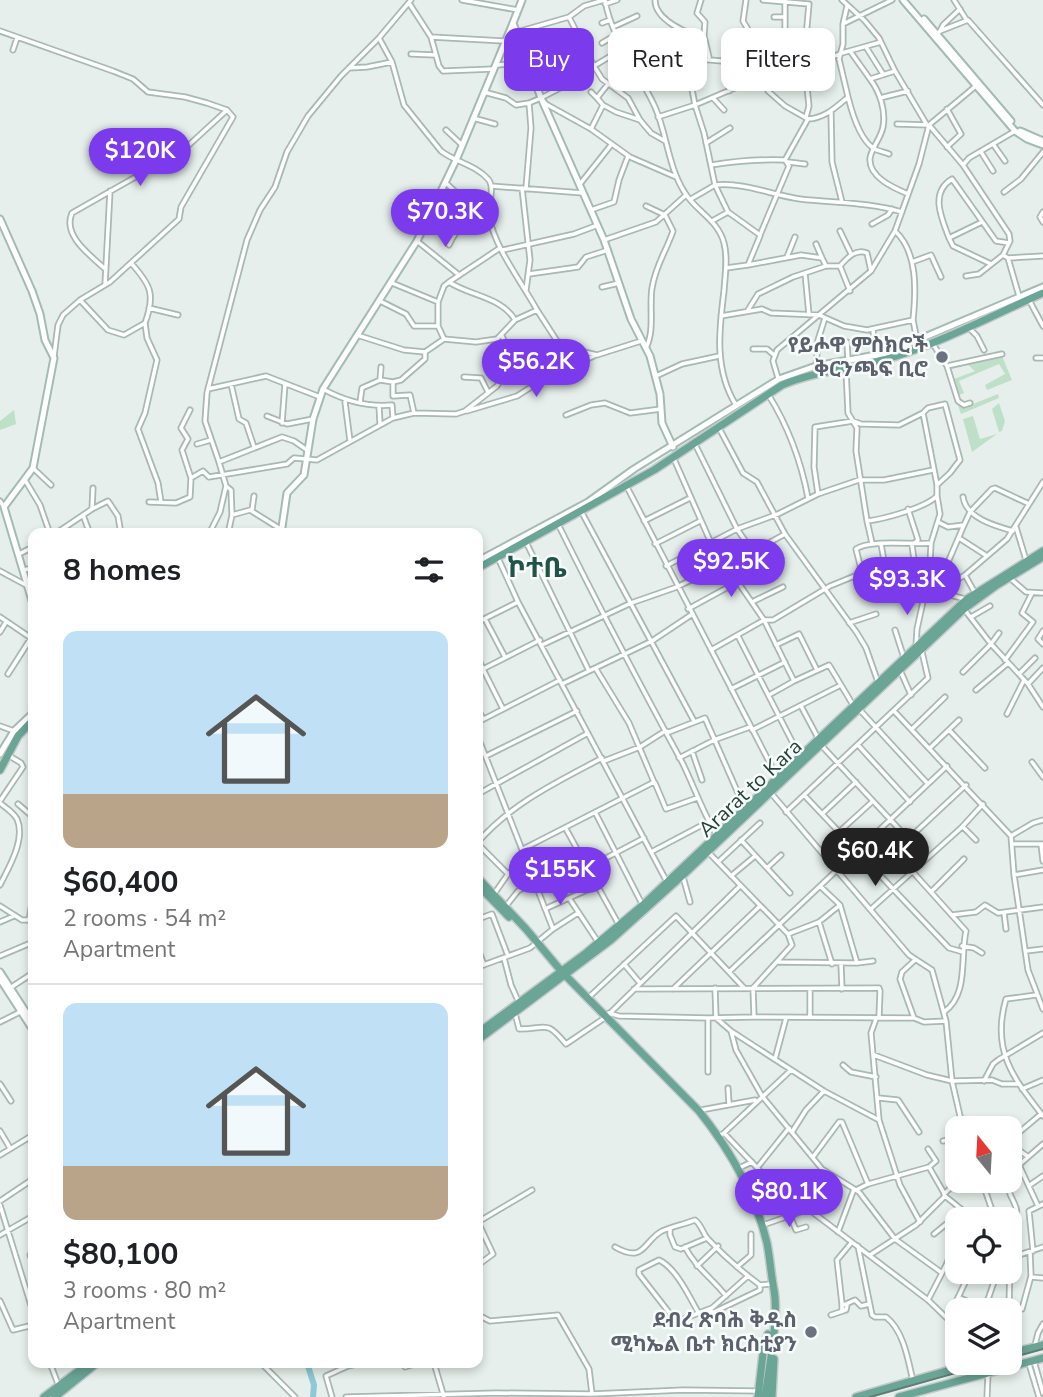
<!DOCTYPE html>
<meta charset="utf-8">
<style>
:root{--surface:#fff;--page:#f6f6f6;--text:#202124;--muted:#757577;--line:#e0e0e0;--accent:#7c3aed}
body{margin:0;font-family:"Nunito Sans","Noto Sans Ethiopic",sans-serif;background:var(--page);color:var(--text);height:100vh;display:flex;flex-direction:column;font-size:26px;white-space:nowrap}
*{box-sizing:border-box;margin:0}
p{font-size:23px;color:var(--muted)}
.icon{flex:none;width:38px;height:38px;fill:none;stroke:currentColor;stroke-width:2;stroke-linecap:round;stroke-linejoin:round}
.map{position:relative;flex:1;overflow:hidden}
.side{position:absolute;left:28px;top:528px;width:455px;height:840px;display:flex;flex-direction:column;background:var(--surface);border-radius:14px;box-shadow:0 4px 10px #0003}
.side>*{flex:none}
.top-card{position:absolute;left:504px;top:28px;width:434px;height:63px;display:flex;gap:14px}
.needle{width:46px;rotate:342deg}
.fabs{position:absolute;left:945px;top:1116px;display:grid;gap:14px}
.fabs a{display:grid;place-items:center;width:77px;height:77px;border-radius:14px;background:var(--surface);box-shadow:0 4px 10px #0003;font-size:35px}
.price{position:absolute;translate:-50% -60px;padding:0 16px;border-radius:24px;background:var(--accent);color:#fff;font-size:23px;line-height:46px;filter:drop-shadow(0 2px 4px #0008)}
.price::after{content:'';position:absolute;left:50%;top:42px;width:21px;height:16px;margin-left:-10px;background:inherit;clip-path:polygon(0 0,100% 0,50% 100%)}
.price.active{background:#222;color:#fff}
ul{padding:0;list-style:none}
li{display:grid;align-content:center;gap:14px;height:371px;padding:0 35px}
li+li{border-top:2px solid var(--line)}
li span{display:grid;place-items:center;height:217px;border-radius:14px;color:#555}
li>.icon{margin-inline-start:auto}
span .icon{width:126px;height:126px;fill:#fffc;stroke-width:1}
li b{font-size:30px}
h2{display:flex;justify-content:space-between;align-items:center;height:84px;padding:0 35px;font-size:30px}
.pill{padding:0 24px;border-radius:14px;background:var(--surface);box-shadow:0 4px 10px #0003;font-size:24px;line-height:63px}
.pill.active{background:var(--accent);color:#fff}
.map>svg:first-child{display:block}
</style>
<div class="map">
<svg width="1043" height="1397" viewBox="0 0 1043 1397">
<rect width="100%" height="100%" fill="#e6efeb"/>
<path fill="#bfe0c8" d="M1002,356L1012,380L987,390L985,385L1005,374L999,364L959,381L964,393L959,395L954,379L975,371L968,365L952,369L951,367Z
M998,394L999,398L961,414L958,405L968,406Z
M999,403L1005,421L1002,431L999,432L992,409Z
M14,410L16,424L0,430V421Z
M973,416L980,439L997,434L972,452L963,419Z"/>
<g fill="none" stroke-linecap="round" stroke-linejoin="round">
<path stroke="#8ec9d4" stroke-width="6" d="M307,1363L314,1385L313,1397"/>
<g stroke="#a8b8b2" stroke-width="7">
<path id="street" d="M411,0L379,38L392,62L404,105L441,151C455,162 476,165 488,179C496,188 487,206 489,217C496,250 521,281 537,310
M462,0L518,10
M605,0C611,38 639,72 655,107C667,134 668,167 685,193C696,211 718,220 724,243C728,259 725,275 724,291C719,330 714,370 736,405
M655,0C655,20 685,32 701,38L704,36L705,22L697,13L701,0
M746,0L743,21L763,55L770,73
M763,0L809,4L806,37L810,66
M842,0L865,21L879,38L895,71L870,79C880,92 886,111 883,127C881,138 872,147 870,158C868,177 894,188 908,194
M954,0L966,19
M409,3L431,37
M605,4L617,0
M569,17L584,6L604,0
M774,17H785
M602,23L610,20
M843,24L847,6
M613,27L637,16
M785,29V0
M0,31L113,71L133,79L148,92L185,97L207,103L227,110L233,117L181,207L179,219L110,282L80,300L63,315L58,325L54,356
M940,31L943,25L960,9
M517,32L569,17L594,66L624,48L638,50H667L686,58L722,61L766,75L768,91L785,106L808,119
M731,34L733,42L751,36
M704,36L709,57
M936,36L940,31L968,20L1043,105
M602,43L617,34
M866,47L883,74
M13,50L17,38
M850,51L870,79
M411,54L435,55
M497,65L533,62L582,44
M349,68L367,67L392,62
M805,68L809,106L806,117
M493,69L443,71L439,66L431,37L504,41
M895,71L927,125
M729,91L733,42
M484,92L506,98L516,105L529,103
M591,92L597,98L608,84
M848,97C852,113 859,138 873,148C877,151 885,152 889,154
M541,98L566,85L594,66L602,79L628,98L640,120
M713,98L724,110
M880,98L908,91
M603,105L616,112L640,120L651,133L665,141
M831,112L832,162L842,202
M658,117L695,105L686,58
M473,118L495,124
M897,124L929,125L963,165
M591,129L603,105L597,98
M446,130L462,145
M1015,131L969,158L963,165L1009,234L1010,241L1003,255L1008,258L1019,296
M706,143L730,128
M993,144L1005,161
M947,147L961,134L947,109
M981,152L993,171
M785,160L808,119C825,118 836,107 848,97L839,59L843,44V24L892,0
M788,162L805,164
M711,165C736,161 760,159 785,160L789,166L760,235L728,212L712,221
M446,183L461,197L476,217
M580,184L611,145
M491,186L583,193
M522,188L530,260L526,290
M526,188L531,128L529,103L541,98L546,104L591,129L630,157L676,177
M1004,192L1021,179L1043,152
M691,199L715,185L704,133L695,105L770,73L805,68L842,53L881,42
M646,206L665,215L673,231C666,252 656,264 652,288C649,308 655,330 646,348
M591,210L614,202L619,180L628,156
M728,212L715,185C745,182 771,195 800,199C834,203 869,202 902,212
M1043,212L1040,217L1043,222
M982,222L949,238L953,246L991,264
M872,224L888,215L892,209
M840,231L851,254
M949,238C942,219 929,193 952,179L996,241L1009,243
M604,240L656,222L686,195
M417,241L459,275
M816,244L822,258
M449,245C459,224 467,219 489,216
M503,250L574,234L598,225
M787,257L795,237
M1008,258L1043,256
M912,262L931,255L941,277
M748,265L801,255L822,258L826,266
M840,266C847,258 856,248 867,253L871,271
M104,268C90,255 62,235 72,213L176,154L190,144L227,110
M726,268L748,265L760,236
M805,273L809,315
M529,274L578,267L586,257L608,250
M966,276L979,274L1003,255
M449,282L500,248
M392,283L438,302V326
M105,285L110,191
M602,287L619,283
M80,300L108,330L124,335L145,323C156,294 150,284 131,263
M1029,300L1043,326
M380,301L406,314L414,326H438L444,339
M438,302L444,286L449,282C470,296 502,297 515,320L537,310L557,341L576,350L597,355L641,341
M149,308L178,315
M748,310L758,294L793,277L826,266H840L850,291
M721,316L762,309L771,313L819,315L844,326L867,330L913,320C916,291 918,252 895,231
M913,320L917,340
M145,323L147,338L157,360L145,413L138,429L158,483L161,502
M969,328L977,336L984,350
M873,330L876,356
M357,335L404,350L425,352
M847,342L848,360
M933,344L947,366L1002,354
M753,349H767L774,355
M1036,358H1043
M816,366L818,340L825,318
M947,366L958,401L964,405L970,403
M846,369L848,413L857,428L856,451L867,521C884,519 925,508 937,496V485L923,413
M656,376L682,364L719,356
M464,377L481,378L488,392
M778,378L773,361L777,350L871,271L895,231L919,164L929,125L977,85
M380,380L381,367
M393,382V396L410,395L414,413
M231,384L239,419L246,423L254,447
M208,389L247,240L260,210L275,187L287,152L308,116L341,76L379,38
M323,389C343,400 368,407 392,405L393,418
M768,394C788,426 801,461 808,498
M345,402L350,441
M360,402L362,388L380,380L393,382L401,380L425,359V352L444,339L476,342L497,339L515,320
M379,406L380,424
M467,411L517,396L547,377L594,356
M566,415L591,405L605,403L630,413L661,409
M267,416L287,424L313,419
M282,423L285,384
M719,428L743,473L757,482L785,534L857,633L866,648L878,682
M197,444L211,440
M695,444L737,529L751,549L756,550L785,534
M307,450L294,441L282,437L219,462L205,421L207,393L208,389L266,376L320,397
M674,459L711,543L764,620H773L830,586L862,573
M33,468L51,485
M191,478L203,471L209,477L287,464L294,458L317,460L393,418L414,413L456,414L465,411L497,386L513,360L502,336
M25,480L40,505L50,534
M226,486L231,490L232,515
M627,487L778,779
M818,494L814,467L815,427L853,421L861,424L899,425L923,413L928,408L945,404L960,460L950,473L937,485
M963,497C966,518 995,526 1013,531
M0,501L4,507
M149,502L176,503L190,497L191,478L182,450L188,439L181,428L190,410
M92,509L93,488
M908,509L918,540L912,545L918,589
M252,510L254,496
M581,511L694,721
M83,515L90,534
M644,521L690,498
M867,521L872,543
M938,522L948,527L964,525L942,576L943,593L965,599
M558,524C598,605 639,683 682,762C694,786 702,811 716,834
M964,525L970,512L992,489L995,488L1027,503
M1016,527L1026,560
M55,534L92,509L108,501L118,516L121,534
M209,534L220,512L226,486L219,462
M228,534L232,515L250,510L282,530
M959,538L987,556
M526,542L589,671L652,641L691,615
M655,544L700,521
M881,544L890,594
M19,554L33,547
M498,558L518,602L667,882
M666,566L737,529L778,514L818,494L859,480H884L933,470
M23,570L33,568
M0,571L26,585
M965,575L975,593
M1011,579L1026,592L1043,593
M926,588L868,597L856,549C870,539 912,545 931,543
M943,588L965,575L1007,539L1043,482
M925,599L943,593
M752,602L783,587
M688,609L763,568
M964,609L991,644L1028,684L1043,707
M0,617L31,638L8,674
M971,617L990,606
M485,619L505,657
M478,622L518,602
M849,623L876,614
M895,630L904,658
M1043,631L1038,639L1043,644
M0,632L6,622
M738,636L799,755
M542,645L631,603L677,587L725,563
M776,645L799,634L817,670
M916,646L917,629L926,588L929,584L931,543L940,514L937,496
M711,650L764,620L794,681L829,665L853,705
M478,658L483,669L478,671
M1005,660L1033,622L1022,613L1032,593
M900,670L911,695
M963,672L991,644L999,633
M1019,674L1035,658
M562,684L589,671
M1028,684L1043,668
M731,689L785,662
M976,690L1008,663
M769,695L794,681
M801,706L818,738
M478,709L483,719
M503,709L483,669L540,640
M859,709L928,784
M894,711L1011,836L1014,875L1028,970L1043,1009
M1007,714L1024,680
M478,722L560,680
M0,726L14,731
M912,729L945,697
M752,730L841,685
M949,730L985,768
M478,737L553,929
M821,745L926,858
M858,745L910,802
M930,748L959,720
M692,751L702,780
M486,756L577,711
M679,758L714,740L750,727
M604,761L640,747L665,731L669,732L705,718L745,809
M1032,762L1043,777
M655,783L666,809L697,798
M771,793L909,955L932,970L946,1021L952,1081L963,1129
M478,794L588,733
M804,795L949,948L963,952
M0,801L23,767L21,763L8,755
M0,803C6,808 13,812 17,819C26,839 9,867 0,885
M18,804L33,817
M595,812L642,904
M786,812L928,678L922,652
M822,814L856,782
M963,827L976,840
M566,829L619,925
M839,832L873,801
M1011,836L1033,823L1043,820
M741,840L790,893
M478,842C512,803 557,782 602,758
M478,844L508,874L494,894
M1014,844H1043
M1041,844L1043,861
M523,849L654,782L629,723L596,669
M651,852L708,822
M709,853L788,934
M718,862L760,823
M587,868L644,838
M767,868L781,855
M556,870L553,863L577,850
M875,870L966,785
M912,871L966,931C960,957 969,995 944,1012
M508,874L526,858
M1014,875L1043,870
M731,876L755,856
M683,877L690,902
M596,886L569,898L598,942
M931,892L964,859
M0,906L22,920H29L33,924
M506,906L518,891L535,881
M545,909L569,898
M871,909L962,827L983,804
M1004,913L1006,929
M952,915L976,912L985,905L998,913L1043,907
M478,919L492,914L508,956
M29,920L33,896
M0,922L14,916
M819,922L832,964
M962,946L974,948L982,953
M478,949L484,965
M1026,951L1043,949
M0,956L33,942
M504,958L511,985L519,1003
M915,960L902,972L900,979L914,1018L924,1022L946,1021
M778,962L857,963L840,905
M857,963L873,961
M624,964L640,983
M841,964L842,989
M478,967L530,948L553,929L578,913
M729,972L744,988
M10,988L33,973
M715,988L716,1018L731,1031L824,1091L879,1120L900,1185L920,1222
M634,989L879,988L880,991L879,1017
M673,989L760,906
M810,990V1017
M1036,995L1006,999C991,1050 1013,1078 1043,1116
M588,998L676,916L729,972L947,766
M609,1013L619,1016L708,1018L754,1017L914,1018
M754,1016L753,988L792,945L788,934L819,922L840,905L820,886
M516,1017L519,1029C548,1029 545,1019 566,1044L606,1017L740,886
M708,1018V1072
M876,1019L871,1033L879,1120
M0,1022L20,1012
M731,1031L736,1050L762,1096L822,1169L859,1192L895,1239L942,1273L928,1300
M874,1055L927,1075L952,1081L992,1080L1002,1084H1017
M775,1059L786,1018
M843,1065L851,1072L876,1077
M984,1081L993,1064L998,1060L1043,1033
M0,1084L11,1101
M728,1088L729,1104
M1022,1089L1043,1080
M879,1098L898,1100L919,1132
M701,1110L755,1100
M0,1131L10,1148
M792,1132L806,1110L824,1091
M724,1133L791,1070
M719,1136L724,1133L765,1176L928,1300L957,1328
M1015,1136L1016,1148L1027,1156
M1010,1140L1041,1114
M943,1141L957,1138
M0,1155L33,1135
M813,1157L839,1122H842L868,1184
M929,1167L944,1193
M739,1168L752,1162
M757,1168L789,1128
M982,1181L995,1219
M1030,1185L1043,1176
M856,1190L868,1184L929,1167L936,1161L928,1149
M944,1194L958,1181
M0,1201L33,1179
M802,1204L822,1169
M0,1205L33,1312
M1038,1206L1019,1165L1043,1144
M790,1216L796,1230L806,1227
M478,1222L532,1190
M478,1222L493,1254L478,1265
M1010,1222C1023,1214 1014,1204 1010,1194
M763,1225L809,1209
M670,1229V1235L675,1247L681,1249L707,1238
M838,1232L854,1189
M934,1234L962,1211
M0,1235L33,1216
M858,1246L872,1315L875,1317H886C904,1331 908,1360 913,1381
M615,1247C645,1264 643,1241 662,1231C672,1227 684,1224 695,1220C702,1225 702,1233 708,1239C723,1255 741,1271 760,1285
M685,1247C695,1267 713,1279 726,1296
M1033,1251L1029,1211L1043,1204
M33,1252L30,1255L33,1262
M870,1255L916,1225L945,1196L971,1217L995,1219
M1010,1258L1043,1247
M947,1263L952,1250
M697,1266L718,1246
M737,1267L751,1255V1234
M981,1272L995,1279L998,1275L1009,1272
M942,1273L947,1263H957
M1031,1277L1043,1278
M958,1297L983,1309
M0,1301L13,1330L33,1325
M842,1304L837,1260L852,1242
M842,1304L847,1305L846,1310H842Z
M846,1304L855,1300L861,1306L869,1304
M1022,1309L1031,1276L1030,1252
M984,1311L995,1279
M1009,1311L1010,1257
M698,1312C689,1296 676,1268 659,1260L639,1270V1274L675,1320L683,1319L712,1308L748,1276
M708,1312H714L760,1290V1285L772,1284
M478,1315L490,1321L558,1315L589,1369L592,1394
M831,1315L843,1311
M948,1319L970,1272
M1035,1345L1038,1333L1043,1324
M1034,1361L1043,1393
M50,1363L58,1384
M192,1363H195
M261,1363L295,1397
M402,1363L405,1367L418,1363
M434,1363L444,1397
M1029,1364L1039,1397
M348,1366L361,1363
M332,1397L326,1376L348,1366L347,1363
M346,1397L497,1393L592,1394L683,1390L759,1391
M987,1397L988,1374"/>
</g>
<g stroke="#a4bbb3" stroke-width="9">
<path id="secondary" d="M522,0L513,23L541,98L604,240L631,319L650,356L660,394L662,423L673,447
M903,0L1015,131L1027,139L1043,145
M924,19L1011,121
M1020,131L1043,141
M0,219L32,291L40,314L45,340L54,358L33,468L4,507L33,604
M281,534L287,493L304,475L313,419L323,389L417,241L457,158L513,23
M478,561L588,502L634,469L779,379L816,366L887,353L1043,287
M0,754L14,731L33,713
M0,972L33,1023
M0,979L33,1030"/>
</g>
<g stroke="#c2cac8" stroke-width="10">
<path id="primary" d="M478,568L654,470L782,385C817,370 854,369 890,358C943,342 993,315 1043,293
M0,770L18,736L33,720
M478,878L526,929L562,972L699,1111C731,1151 755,1193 767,1243C770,1258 771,1275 774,1290C779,1318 769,1368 765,1397
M478,885L509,917
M478,1033L586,953L643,905L967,599L1043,551
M478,1040L611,940L682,876L964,609L997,585L1043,557
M1010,1353L1043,1345
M44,1397L89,1363
M55,1397L97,1363
M758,1397L764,1345L768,1334
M772,1397L774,1359
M856,1397L974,1363
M899,1397L1043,1358"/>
</g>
<use href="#street" stroke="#fff" stroke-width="3.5"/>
<use href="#secondary" stroke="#fff" stroke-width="5"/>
<use href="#primary" stroke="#6aa596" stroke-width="7"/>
<path stroke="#5f7d75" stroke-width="2" d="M1010,1358L1043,1349
M870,1397L991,1363"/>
</g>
<g fill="#6b7280" stroke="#f7fbf9" stroke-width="2.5">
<circle cx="942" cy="357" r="7"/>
<circle cx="811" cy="1332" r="7"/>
</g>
<g text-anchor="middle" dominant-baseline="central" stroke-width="5" stroke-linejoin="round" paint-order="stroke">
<g font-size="21" font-weight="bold" fill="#5b616d" stroke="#f7fbf9" text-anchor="end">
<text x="928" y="345">የይሖዋ ምስክሮች<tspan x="928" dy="24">ቅርንጫፍ ቢሮ</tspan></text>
<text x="797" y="1320">ደብረ ጽባሕ ቅዱስ<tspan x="797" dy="24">ሚካኤል ቤተ ክርስቲያን</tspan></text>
</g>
<g font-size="21" fill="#24423a" stroke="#f7fbf9">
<text transform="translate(750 788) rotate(-43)">Ararat to Kara</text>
</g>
<g font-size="28" font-weight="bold" fill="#1f5548" stroke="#f7fbf9">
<text x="537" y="568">ኮተቤ</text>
</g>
</g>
</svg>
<div class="fabs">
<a><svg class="needle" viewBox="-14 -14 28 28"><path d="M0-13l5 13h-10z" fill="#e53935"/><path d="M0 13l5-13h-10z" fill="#757577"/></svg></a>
<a><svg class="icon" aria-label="locate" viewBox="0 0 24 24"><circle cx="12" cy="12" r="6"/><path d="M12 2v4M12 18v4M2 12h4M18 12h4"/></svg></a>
<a><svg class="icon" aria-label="layers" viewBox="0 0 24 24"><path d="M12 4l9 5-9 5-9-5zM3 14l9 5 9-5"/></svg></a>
</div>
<b class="price" style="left:140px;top:188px">$120K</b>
<b class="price" style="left:445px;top:249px">$70.3K</b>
<b class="price" style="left:536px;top:399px">$56.2K</b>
<b class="price" style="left:731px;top:599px">$92.5K</b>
<b class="price" style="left:907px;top:617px">$93.3K</b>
<b class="price active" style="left:875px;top:888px">$60.4K</b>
<b class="price" style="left:560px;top:907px">$155K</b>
<b class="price" style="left:789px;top:1229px">$80.1K</b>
<div class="top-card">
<a class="pill active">Buy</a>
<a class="pill">Rent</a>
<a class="pill">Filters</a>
</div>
<section class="side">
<h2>8 homes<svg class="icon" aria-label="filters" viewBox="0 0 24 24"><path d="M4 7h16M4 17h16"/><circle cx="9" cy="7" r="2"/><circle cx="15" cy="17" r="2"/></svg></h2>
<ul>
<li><span style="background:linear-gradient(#bfe0f5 75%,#b9a48a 0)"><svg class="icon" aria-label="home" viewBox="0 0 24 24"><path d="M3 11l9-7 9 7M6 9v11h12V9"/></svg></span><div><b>$60,400</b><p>2 rooms · 54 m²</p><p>Apartment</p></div></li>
<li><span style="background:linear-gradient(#bfe0f5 75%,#b9a48a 0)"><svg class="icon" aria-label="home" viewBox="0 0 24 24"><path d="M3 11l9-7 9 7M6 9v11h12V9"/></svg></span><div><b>$80,100</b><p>3 rooms · 80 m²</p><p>Apartment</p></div></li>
</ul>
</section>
</div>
